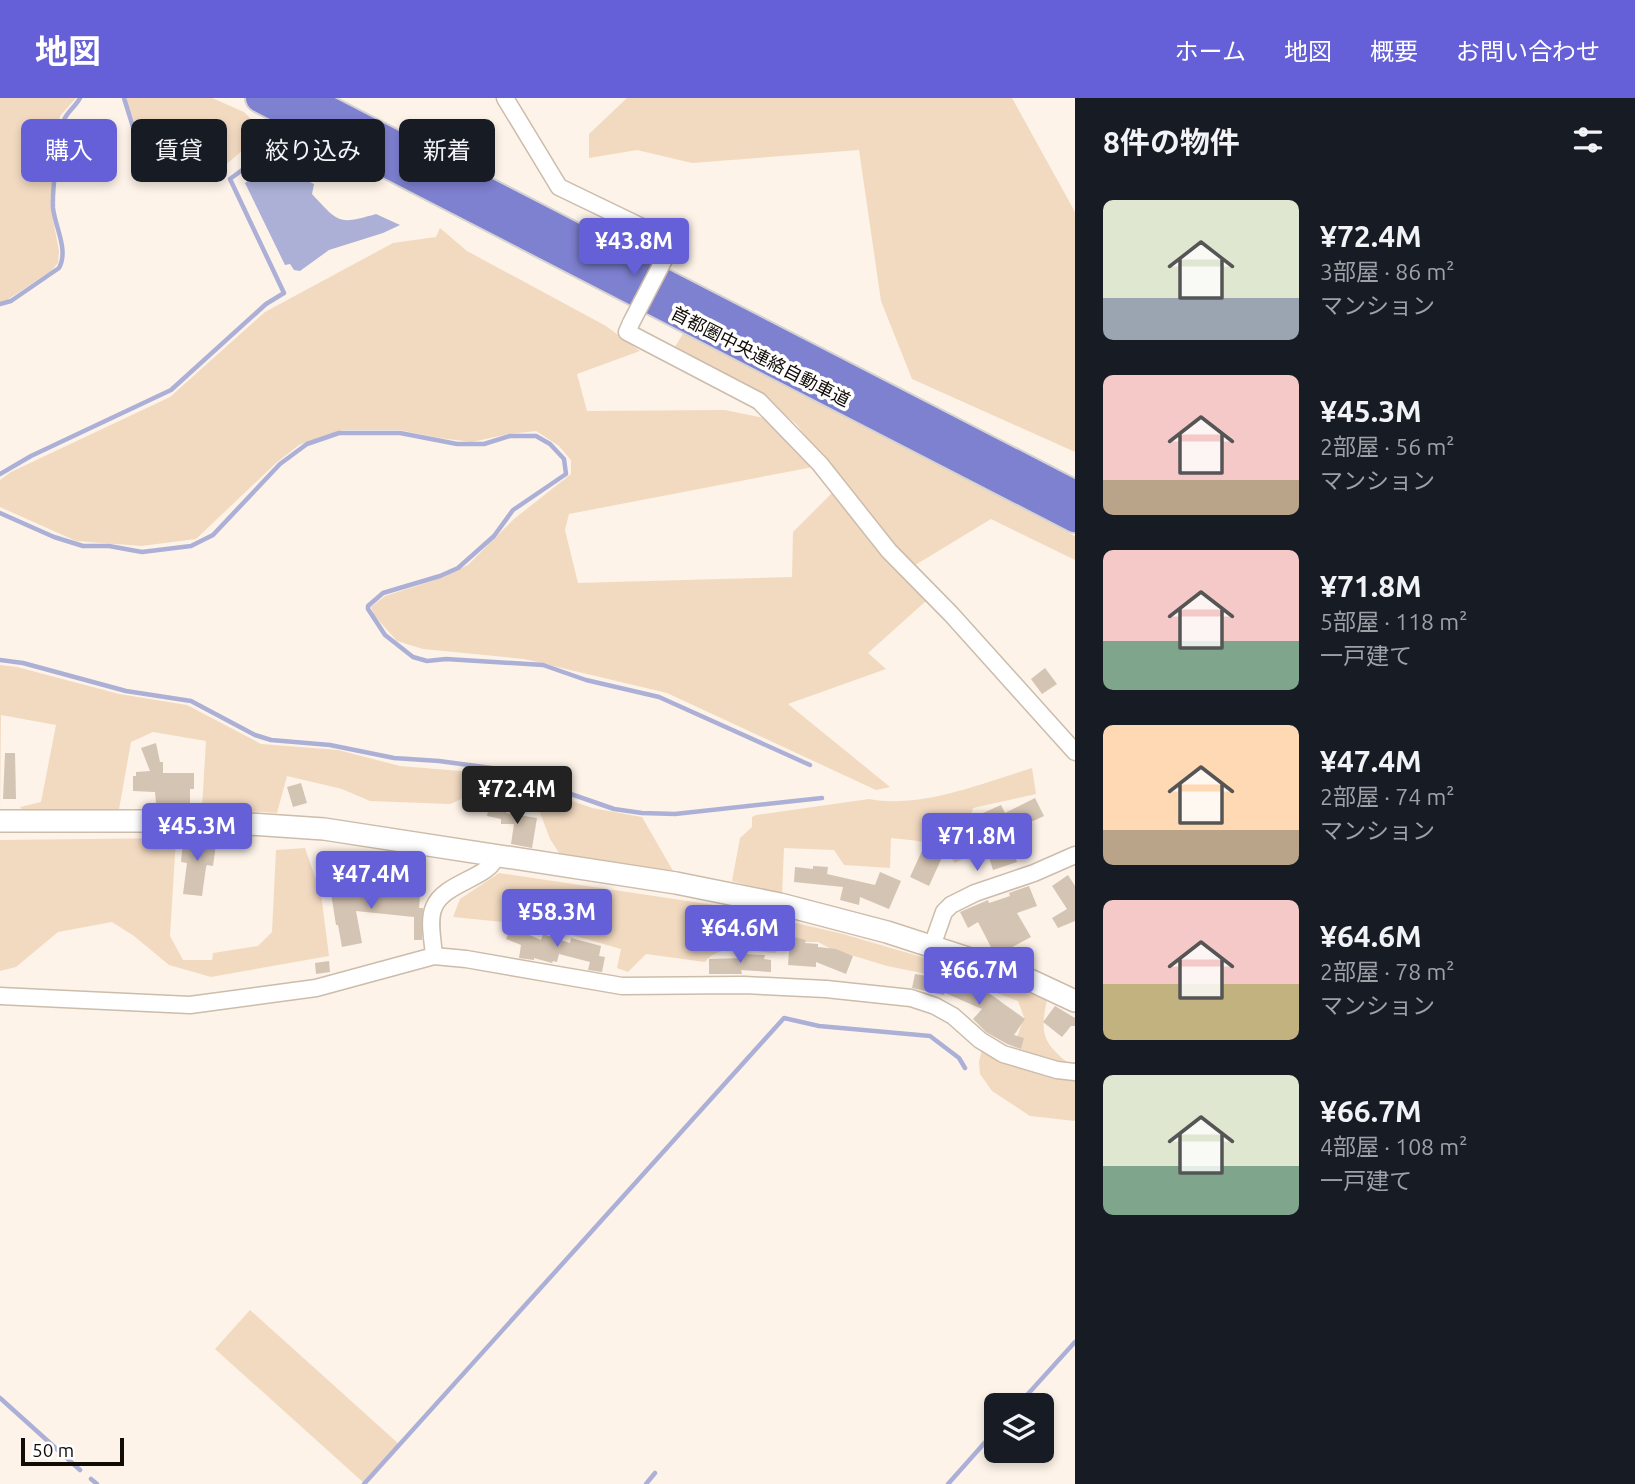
<!DOCTYPE html>
<html lang="ja">
<meta charset="utf-8">
<style>
:root{--surface:#171b24;--page:#242831;--text:#f1f3f6;--muted:#9ea1a6;--accent:#655fd8}
body{margin:0;font-family:Ubuntu,"Noto Sans JP",sans-serif;background:var(--page);color:var(--text);height:100vh;display:flex;flex-direction:column;font-size:26px;white-space:nowrap}
*{box-sizing:border-box;margin:0}
p{font-size:23px;color:var(--muted)}
.icon{flex:none;width:38px;height:38px;fill:none;stroke:currentColor;stroke-width:2;stroke-linecap:round;stroke-linejoin:round}
.map{position:relative;flex:1;overflow:hidden}
.details{display:flex;flex-direction:column;background:var(--surface);width:560px}
.details>*{flex:none}
.hud{position:absolute;left:21px;top:21px;width:665px;height:63px;display:flex;gap:14px}
.controls{position:absolute;left:984px;top:1295px;display:grid;gap:14px}
.controls a{display:grid;place-items:center;width:70px;height:70px;border-radius:10px;background:var(--surface);box-shadow:0 4px 10px #0003;font-size:35px}
.scale{position:absolute;left:21px;bottom:18px;width:103px;box-sizing:border-box;padding-left:7px;border:4px solid #120c07;border-top:0;font-size:19px;line-height:24px;white-space:nowrap;color:#120c07;-webkit-text-stroke:5px #fff;paint-order:stroke}
.price{position:absolute;translate:-50% -60px;padding:0 16px;border-radius:7px;background:var(--accent);color:#fff;font-size:23px;line-height:46px;filter:drop-shadow(0 2px 4px #0008)}
.price::after{content:'';position:absolute;left:50%;top:42px;width:21px;height:16px;margin-left:-10px;background:inherit;clip-path:polygon(0 0,100% 0,50% 100%)}
.price.active{background:#222;color:#fff}
ul{padding:0;list-style:none}
li{display:flex;align-items:center;gap:21px;height:175px;padding:0 28px}
li span{display:grid;place-items:center;flex:none;width:196px;height:140px;border-radius:10px;color:#555}
li>.icon{margin-inline-start:auto}
span .icon{width:84px;height:84px;fill:#fffc;stroke-width:1}
li b{font-size:30px}
h2{display:flex;justify-content:space-between;align-items:center;height:84px;padding:0 28px;font-size:30px}
.chip{padding:0 24px;border-radius:10px;background:var(--surface);box-shadow:0 4px 10px #0003;font-size:24px;line-height:63px}
.chip.active{background:var(--accent);color:#fff}
header{display:flex;align-items:center;gap:42px;box-sizing:border-box;height:98px;padding:0 35px;background:var(--accent);color:#fff}
header strong{font-size:33px}
nav{display:flex;gap:38px;margin-inline-start:auto;font-size:24px}
main{display:flex;flex:1;min-height:0}
.map>svg:first-child{display:block}
</style>
<header>
<strong>地図</strong>
<nav><a>ホーム</a><a>地図</a><a>概要</a><a>お問い合わせ</a></nav>
</header>
<main>
<div class="map">
<svg width="1075" height="1386" viewBox="0 0 1075 1386">
<rect width="100%" height="100%" fill="#fdf3e8"/>
<path fill="#f2dac1" d="M0,0H76L60,18L53,86L51,111L59,153L58,165L51,173L4,204H0Z
M125,0H212L244,14L264,34L222,70L149,61Z
M627,0H1012L1075,114V354L912,281L881,203L859,52L692,65L637,52L589,60V36Z
M440,130L467,153L606,228L640,253L577,276L587,313L725,312L774,322L813,369L569,416L565,432L578,485L792,479L793,434L833,394L926,503L868,555L886,571L788,606L890,689L876,692L667,595L524,561L423,551L397,543L374,517L371,509L385,498L435,482L468,467L514,421L571,376V362L559,348L536,333L509,336L472,344L439,340L400,332H343L299,347L276,365L196,441L141,448L76,443L0,409V382L11,374L170,299L265,214L393,145L436,139Z
M685,232L1075,438V462L991,421L912,469L796,326L768,303L675,249Z
M0,567L17,569L119,596L187,607L261,646L338,652L400,668L497,676L592,710L642,719L676,778L563,761L550,741L539,712L476,695L450,706L370,703L342,691L287,678L277,715L202,710L206,643L153,634L131,644L118,717H25L20,709L41,704L56,627L1,617L0,715Z
M1032,670L1036,696L973,710L969,723L970,757L955,765C939,742 917,743 891,740L890,770L844,767L834,752L784,750L782,797L732,783L740,740L752,729V719L756,717L869,701C920,711 983,685 1032,670Z
M176,740L170,838L183,862H212L213,855L258,848L272,834L276,752L305,750L321,796L329,858L211,879L169,867L134,838L112,824L58,834L16,869L0,873V742Z
M499,775L728,809L843,836L956,869L1047,902C1040,934 1042,944 1068,965L1048,963L1014,948L1024,919L1018,903L940,874L932,877L887,868L831,851L818,844H781L776,855C754,854 720,844 705,864L646,856L628,874L617,870L621,851L541,828L453,819L460,801Z
M982,951L1075,980V1023L1030,1018L992,993L980,976L979,964Z
M250,1212L400,1347L365,1386L215,1251Z"/>
<path fill="#acb0d7" d="M270,66L284,71L283,75L297,82L300,79L314,86L312,96C339,125 338,127 376,116L400,127L383,135L329,152L300,173L294,172L290,166L285,167L245,85Z"/>
<g fill="none" stroke-linecap="round" stroke-linejoin="round">
<path stroke="#acb0d7" stroke-width="4.5" d="M124,0L143,61L159,67L221,72
M0,206L11,203L59,170C69,152 55,129 53,110C52,95 58,36 64,22C67,14 76,8 80,0
M0,376L31,358L171,292L266,206L284,195L230,81L268,53L313,72
M0,415L54,439L83,448H109L142,454L191,448L213,437L280,366L307,346L339,335H400L457,346H484L510,338H536L550,346L564,361L566,376L513,412L494,438L458,470L440,478L383,495L368,508V511L385,537L413,559L427,563L446,561L543,567L586,582L659,599L810,667
M0,562L23,565L126,593L191,603L255,637L271,642L330,647L394,660L439,663L499,671L614,711L642,715L675,716L822,700
M0,1300L80,1372
M1018,1307L1075,1244
M91,1381L97,1386
M364,1386L784,920L819,928L930,938L959,960L965,970
M646,1386L655,1375
M948,1386L996,1332"/>
</g>
<path fill="#d4c4b3" d="M1045,570L1057,586L1042,596L1031,581Z
M156,645L160,664H163V675H194V691H190V705H156L155,694L133,693V678H136V674L150,673L141,650Z
M5,655H15L16,701H3Z
M301,685L307,705L293,709L287,689Z
M1035,700L1044,718L1013,732L1010,729L1021,759L1016,761L1017,764L993,772L987,753L999,750L983,715L1001,707L1005,715Z
M489,708L507,711L506,715L537,720L532,750L511,746L514,726H501V721L487,718Z
M198,736L211,737V745L216,746L213,768L207,767L206,769L202,798L183,796L187,765L181,764L183,744H198Z
M926,744L945,753L929,788L910,779Z
M813,768L828,769L827,776L875,787L880,774L901,783L889,811L860,799L859,807L840,802L843,789L794,784L795,769L813,771Z
M1068,777L1075,788V823L1058,830L1052,820L1067,811L1052,788Z
M352,787L353,795L408,797L407,799H420L419,810H423L422,842H414V819L356,813L362,845L342,849L338,827H336L330,789Z
M1029,788L1037,808L1017,815L1031,839L999,856L994,855L978,824L968,830L960,814L988,802L989,805L1010,798L1009,795Z
M511,829L541,842L543,836L570,845L571,840L601,848L599,858L605,859L602,874L588,872L590,864L559,856L557,864L553,863L552,865L534,860V862L519,860L521,847L506,841Z
M790,838L806,842L805,845L818,846V849L836,851L853,858L846,876L816,864V869L788,867Z
M744,856L765,857L764,861L771,862V874L741,872L742,876H709V861L744,860Z
M329,863L330,874L316,876L315,865Z
M915,876L956,883L986,893L1025,921L1014,937L1024,940L1021,951L1007,946L986,934L973,921L982,911L945,895L944,897L912,890Z
M1055,908L1075,920V928H1071L1062,939L1043,924Z"/>
<g fill="none" stroke-linecap="round" stroke-linejoin="round">
<g stroke="#ccbcab" stroke-width="19">
<path id="street" d="M505,0L559,89L673,144L669,152
M631,225L627,234L759,303L820,366L889,453L951,516L1075,654
M932,848L944,814L951,807L975,795L1034,775L1075,757
M434,858C433,843 428,822 434,809C444,784 491,780 496,758
M0,898L190,907L316,890L434,858L466,861L622,888L744,887L826,891L911,900L935,908L953,918L980,942L1003,956L1057,972L1075,974"/>
</g>
<g stroke="#ccbcab" stroke-width="24">
<path id="secondary" d="M0,723H204L324,731L676,785L780,806L887,834L1017,876L1075,903"/>
</g>
<g stroke="#d4d3d2" stroke-width="32">
<path id="highway" d="M260,0L1075,420
M304,0L1075,397"/>
</g>
<use href="#street" stroke="#fff" stroke-width="16"/>
<use href="#secondary" stroke="#fff" stroke-width="21"/>
<use href="#highway" stroke="#7e80d0" stroke-width="28"/>
<g stroke="#ccbcab" stroke-width="19" stroke-linecap="butt">
<path id="street-bridge" d="M631,225L669,152"/>
</g>
<use href="#street-bridge" stroke="#fff" stroke-width="16"/>
</g>
<g text-anchor="middle" dominant-baseline="central" stroke-width="7" stroke-linejoin="round" paint-order="stroke">
<g font-size="18" fill="#120c07" stroke="#fff">
<text transform="translate(761 258) rotate(27)">首都圏中央連絡自動車道</text>
</g>
</g>
</svg>
<div class="controls">
<a><svg class="icon" aria-label="layers" viewBox="0 0 24 24"><path d="M12 4l9 5-9 5-9-5zM3 14l9 5 9-5"/></svg></a>
</div>
<div class="scale">50 m</div>
<b class="price" style="left:634px;top:180px">¥43.8M</b>
<b class="price active" style="left:517px;top:728px">¥72.4M</b>
<b class="price" style="left:197px;top:765px">¥45.3M</b>
<b class="price" style="left:977px;top:775px">¥71.8M</b>
<b class="price" style="left:371px;top:813px">¥47.4M</b>
<b class="price" style="left:557px;top:851px">¥58.3M</b>
<b class="price" style="left:740px;top:867px">¥64.6M</b>
<b class="price" style="left:979px;top:909px">¥66.7M</b>
<div class="hud">
<a class="chip active">購入</a>
<a class="chip">賃貸</a>
<a class="chip">絞り込み</a>
<a class="chip">新着</a>
</div>
</div>
<section class="details">
<h2>8件の物件<svg class="icon" aria-label="filters" viewBox="0 0 24 24"><path d="M4 7h16M4 17h16"/><circle cx="9" cy="7" r="2"/><circle cx="15" cy="17" r="2"/></svg></h2>
<ul>
<li><span style="background:linear-gradient(#dfe7d0 70%,#9aa5b1 0)"><svg class="icon" aria-label="home" viewBox="0 0 24 24"><path d="M3 11l9-7 9 7M6 9v11h12V9"/></svg></span><div><b>¥72.4M</b><p>3部屋 · 86 m²</p><p>マンション</p></div></li>
<li><span style="background:linear-gradient(#f6c9c9 75%,#b9a48a 0)"><svg class="icon" aria-label="home" viewBox="0 0 24 24"><path d="M3 11l9-7 9 7M6 9v11h12V9"/></svg></span><div><b>¥45.3M</b><p>2部屋 · 56 m²</p><p>マンション</p></div></li>
<li><span style="background:linear-gradient(#f6c9c9 65%,#7fa58c 0)"><svg class="icon" aria-label="home" viewBox="0 0 24 24"><path d="M3 11l9-7 9 7M6 9v11h12V9"/></svg></span><div><b>¥71.8M</b><p>5部屋 · 118 m²</p><p>一戸建て</p></div></li>
<li><span style="background:linear-gradient(#ffd9b3 75%,#b9a48a 0)"><svg class="icon" aria-label="home" viewBox="0 0 24 24"><path d="M3 11l9-7 9 7M6 9v11h12V9"/></svg></span><div><b>¥47.4M</b><p>2部屋 · 74 m²</p><p>マンション</p></div></li>
<li><span style="background:linear-gradient(#f6c9c9 60%,#c2b280 0)"><svg class="icon" aria-label="home" viewBox="0 0 24 24"><path d="M3 11l9-7 9 7M6 9v11h12V9"/></svg></span><div><b>¥64.6M</b><p>2部屋 · 78 m²</p><p>マンション</p></div></li>
<li><span style="background:linear-gradient(#dfe7d0 65%,#7fa58c 0)"><svg class="icon" aria-label="home" viewBox="0 0 24 24"><path d="M3 11l9-7 9 7M6 9v11h12V9"/></svg></span><div><b>¥66.7M</b><p>4部屋 · 108 m²</p><p>一戸建て</p></div></li>
</ul>
</section>
</main>
